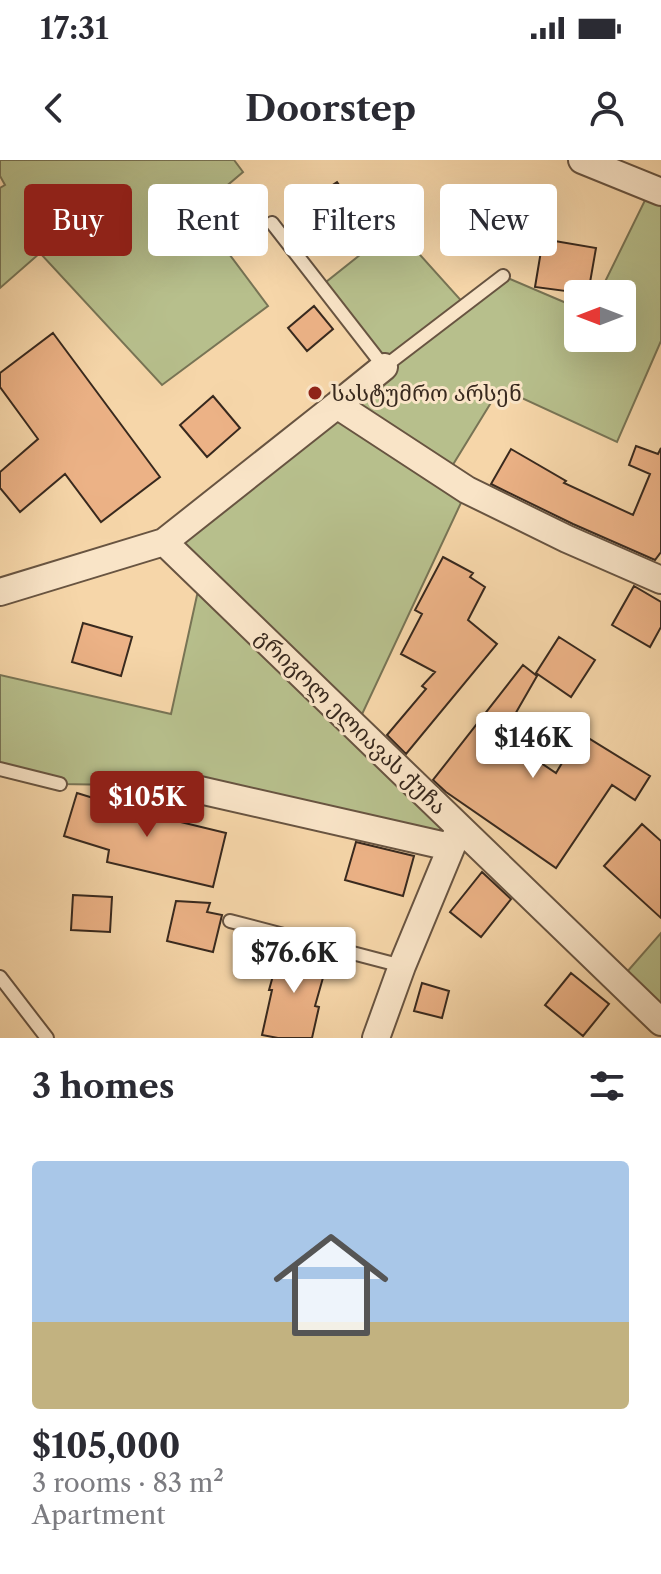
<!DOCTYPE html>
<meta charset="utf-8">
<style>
:root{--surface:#fff;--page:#f7f7f7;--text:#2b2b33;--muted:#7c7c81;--accent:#8f2418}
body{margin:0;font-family:"Libre Caslon Text","Noto Serif Georgian",serif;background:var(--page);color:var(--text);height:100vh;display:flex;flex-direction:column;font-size:30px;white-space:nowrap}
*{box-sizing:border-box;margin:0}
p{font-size:26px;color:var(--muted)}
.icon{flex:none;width:44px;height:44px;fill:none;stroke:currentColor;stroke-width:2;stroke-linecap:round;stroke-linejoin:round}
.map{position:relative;height:878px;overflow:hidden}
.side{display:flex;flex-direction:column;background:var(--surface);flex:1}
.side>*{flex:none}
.guide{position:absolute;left:24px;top:24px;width:614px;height:72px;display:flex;gap:16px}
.needle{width:52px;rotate:270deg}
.controls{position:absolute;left:564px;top:120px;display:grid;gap:16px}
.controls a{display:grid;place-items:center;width:72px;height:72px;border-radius:8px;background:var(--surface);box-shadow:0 8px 32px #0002;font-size:40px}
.price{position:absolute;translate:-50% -68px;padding:0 18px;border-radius:8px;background:#fff;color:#222;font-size:26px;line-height:52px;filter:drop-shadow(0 2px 4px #0008)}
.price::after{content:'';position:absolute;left:50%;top:48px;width:24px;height:18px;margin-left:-12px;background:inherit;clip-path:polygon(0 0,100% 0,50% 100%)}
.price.selected{background:var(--accent);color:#fff}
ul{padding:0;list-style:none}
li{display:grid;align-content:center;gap:16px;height:424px;padding:0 32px}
li span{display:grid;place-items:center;height:248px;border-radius:8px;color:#555}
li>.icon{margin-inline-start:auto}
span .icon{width:144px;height:144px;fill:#fffc;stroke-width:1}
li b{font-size:34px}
h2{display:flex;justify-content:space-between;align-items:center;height:96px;padding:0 32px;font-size:34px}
.tag{padding:0 28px;border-radius:8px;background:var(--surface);box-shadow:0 8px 32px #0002;font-size:28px;line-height:72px}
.tag.selected{background:var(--accent);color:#fff}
.status{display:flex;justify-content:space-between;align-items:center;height:56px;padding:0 40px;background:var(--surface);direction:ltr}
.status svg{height:22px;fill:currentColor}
header{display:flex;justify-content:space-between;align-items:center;height:104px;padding:0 32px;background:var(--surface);font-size:36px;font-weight:700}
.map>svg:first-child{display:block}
</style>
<div class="status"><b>17:31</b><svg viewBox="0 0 49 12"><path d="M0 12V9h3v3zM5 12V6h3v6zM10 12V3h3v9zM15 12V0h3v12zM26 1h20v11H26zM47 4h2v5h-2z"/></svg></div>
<header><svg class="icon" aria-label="back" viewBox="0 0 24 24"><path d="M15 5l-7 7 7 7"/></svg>Doorstep<svg class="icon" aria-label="person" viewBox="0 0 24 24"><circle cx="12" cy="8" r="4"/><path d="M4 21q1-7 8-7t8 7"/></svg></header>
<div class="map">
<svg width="661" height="878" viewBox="0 0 661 878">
<rect width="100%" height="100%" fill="#f6d6a9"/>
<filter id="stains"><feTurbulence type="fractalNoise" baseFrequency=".0025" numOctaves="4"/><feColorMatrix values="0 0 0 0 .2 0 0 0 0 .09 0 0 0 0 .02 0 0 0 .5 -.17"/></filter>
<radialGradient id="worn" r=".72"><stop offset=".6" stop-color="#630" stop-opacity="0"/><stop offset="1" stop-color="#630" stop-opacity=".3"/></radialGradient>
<path fill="#b7bf8c" stroke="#787455" stroke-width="2" d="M0,0H234L243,12L197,51L268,146L162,225L40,93L0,128V28L5,25L0,16Z
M651,28L661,32V181L617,282L500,228L446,316L467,330L356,567L460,668L450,687L182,626L60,624L0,609V515L171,554L201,417L164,382L384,207L321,126L395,67L465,145L503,116L578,148V178H622V134H599Z
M661,773V862L619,821Z"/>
<path fill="#ecb286" stroke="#38291e" stroke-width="2" d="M337,22L360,55L309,89L287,55Z
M543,79L596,88L588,134L535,127Z
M314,146L333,169L307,191L288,168Z
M53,173L160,317L101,362L65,314L20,352L0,328V312L38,279L0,227V213Z
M213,236L240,268L207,297L180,265Z
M636,286L658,294L661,288V392L655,400L573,364L491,324L511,289L566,321L564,323L633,355L650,314L629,305Z
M443,397L473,413L470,417L485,427L468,460L497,484L406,594L387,575L426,529L422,526L435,512L401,494L422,454L415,450Z
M634,426L661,442V467L650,487L612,465Z
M83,463L132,477L121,516L72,502Z
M559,477L595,500L571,537L536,513Z
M523,505L537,516L502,577L556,613L580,573L650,616L635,640L612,625L556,708L446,632L433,620Z
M77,633L129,649L133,640L162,646L160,657L226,673L213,727L107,702L109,690L64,676Z
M642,664L661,681V758L604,706Z
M356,682L414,696L403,736L345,720Z
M482,712L511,739L481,777L450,752Z
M73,735L112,737L110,772L71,770Z
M176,741L210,743L207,752L222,755L213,792L167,781Z
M281,787L328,800L315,846L319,847L312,878H278L262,875L272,830H269Z
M571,813L609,844L583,876L545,845Z
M422,823L449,831L442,858L414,851Z"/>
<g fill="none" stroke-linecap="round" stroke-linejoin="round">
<g stroke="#685441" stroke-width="16">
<path id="service" d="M272,63L384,207L503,116
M0,609L60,624
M230,761L402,806
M0,817L47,878"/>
</g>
<g stroke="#685441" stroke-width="30">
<path id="minor" d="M582,0L661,32
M337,245L384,207
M164,382L661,862
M0,432L164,382L337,245L467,330L567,379L661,420
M182,626L450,687
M376,878L402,806L458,671"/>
</g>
<use href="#service" stroke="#f9e4c7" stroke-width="12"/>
<use href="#minor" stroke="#f9e4c7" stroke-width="26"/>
</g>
<circle fill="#8f2418" stroke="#f9e4c7" stroke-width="3" cx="315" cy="233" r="8"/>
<g text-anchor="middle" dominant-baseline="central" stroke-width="6" stroke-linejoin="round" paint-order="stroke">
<g font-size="22" fill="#38291e" stroke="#f9e4c7" text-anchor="start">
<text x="331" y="233">სასტუმრო არსენ</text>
</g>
<g font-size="22" fill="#38291e" stroke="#f9e4c7">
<text transform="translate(351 562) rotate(44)">გრიგოლ ელიავას ქუჩა</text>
</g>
</g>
<rect width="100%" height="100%" filter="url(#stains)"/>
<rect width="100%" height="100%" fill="url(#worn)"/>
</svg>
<div class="controls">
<a><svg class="needle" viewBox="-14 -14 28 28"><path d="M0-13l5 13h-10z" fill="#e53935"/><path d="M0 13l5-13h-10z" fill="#7c7c81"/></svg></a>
</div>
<b class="price" style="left:533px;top:620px">$146K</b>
<b class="price selected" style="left:147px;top:679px">$105K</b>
<b class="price" style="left:294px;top:835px">$76.6K</b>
<div class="guide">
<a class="tag selected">Buy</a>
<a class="tag">Rent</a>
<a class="tag">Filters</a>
<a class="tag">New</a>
</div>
</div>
<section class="side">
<h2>3 homes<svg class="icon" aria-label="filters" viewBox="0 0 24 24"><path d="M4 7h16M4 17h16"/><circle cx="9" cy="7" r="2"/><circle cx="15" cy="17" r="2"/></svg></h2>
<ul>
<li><span style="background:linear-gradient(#a9c7e8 65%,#c2b280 0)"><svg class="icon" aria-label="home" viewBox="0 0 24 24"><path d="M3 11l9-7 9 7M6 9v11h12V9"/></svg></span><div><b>$105,000</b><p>3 rooms · 83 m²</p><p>Apartment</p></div></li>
</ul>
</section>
